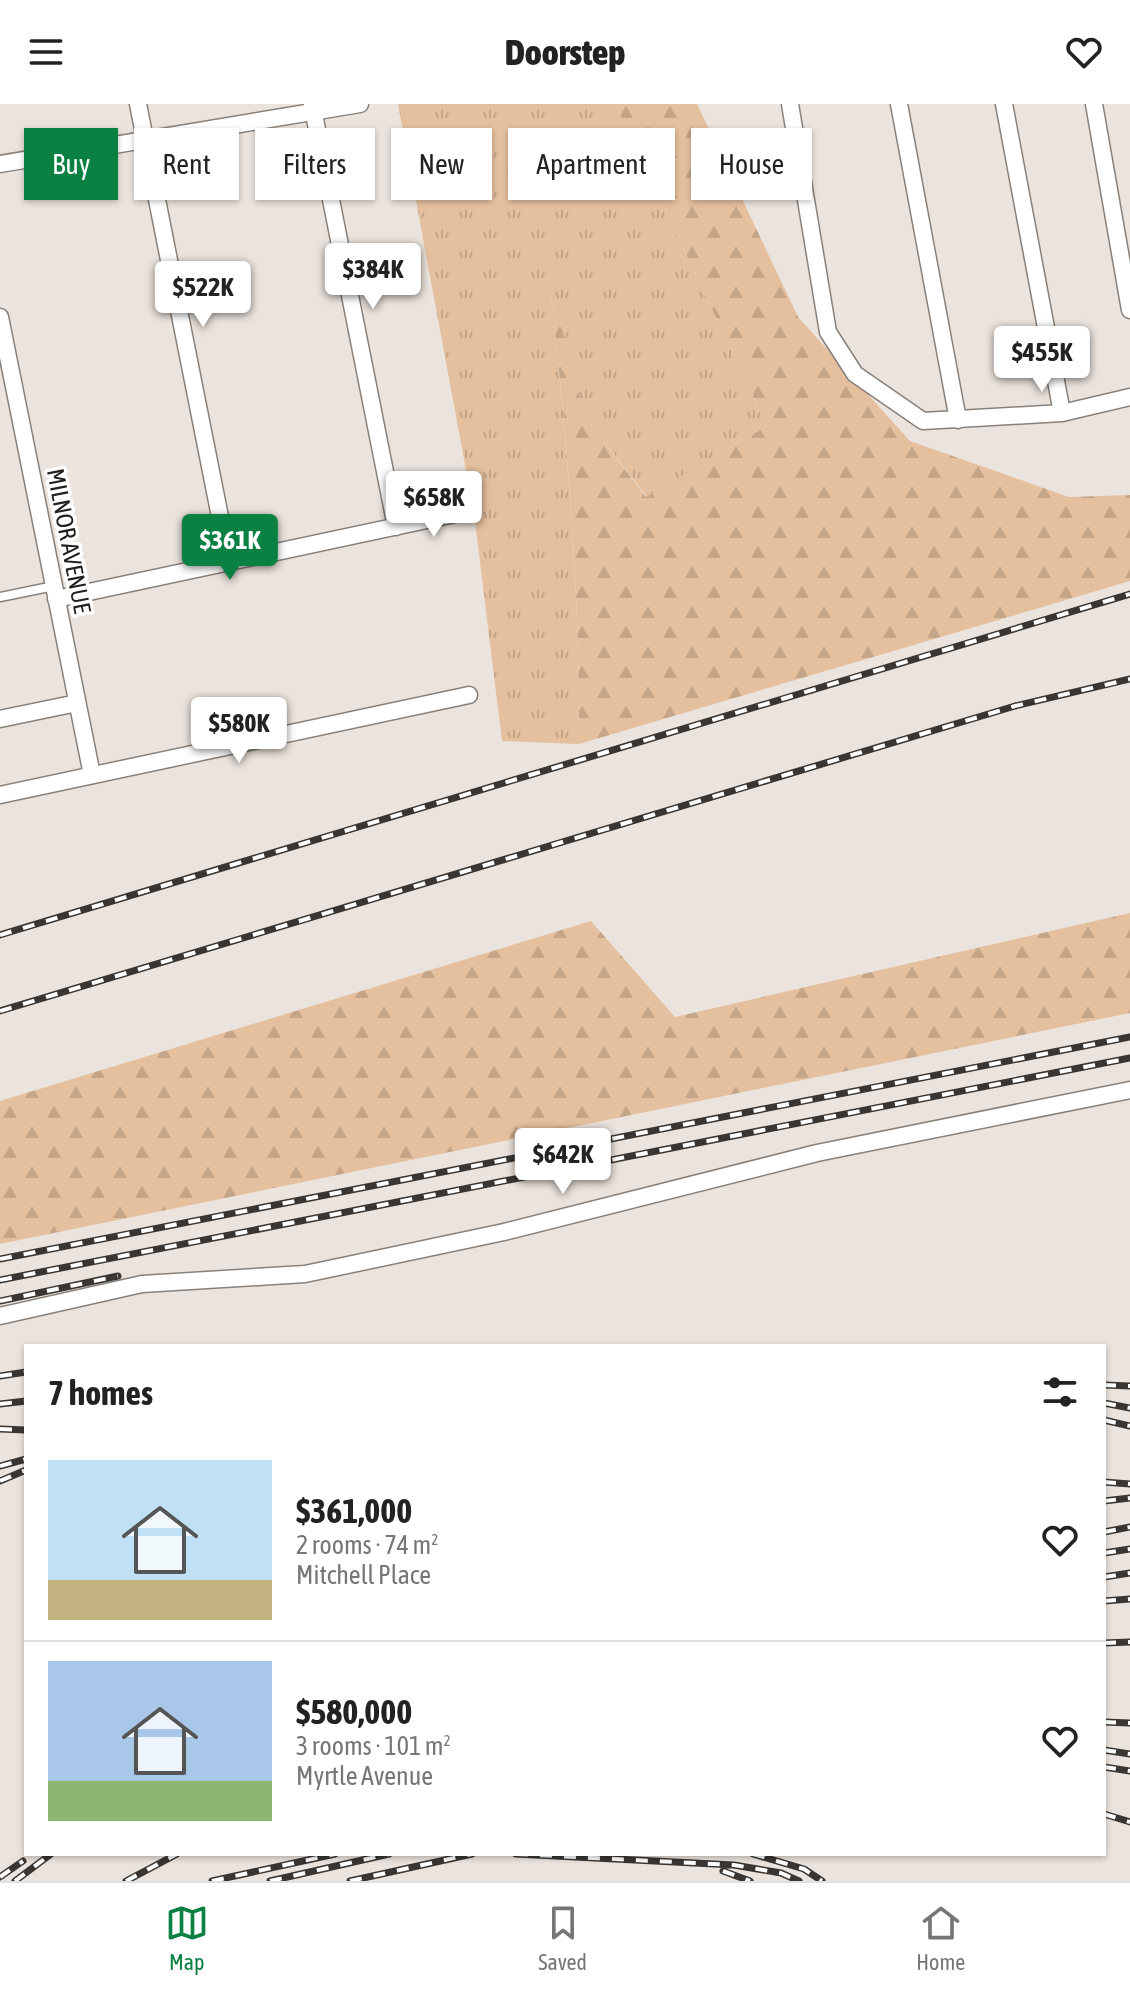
<!DOCTYPE html>
<meta charset="utf-8">
<style>
:root{--surface:#fff;--page:#f6f6f6;--text:#222;--muted:#767676;--line:#e0e0e0;--accent:#0b8043}
body{margin:0;font-family:"Asap Condensed",sans-serif;background:var(--page);color:var(--text);height:100vh;display:flex;flex-direction:column;font-size:30px;white-space:nowrap}
*{box-sizing:border-box;margin:0}
p{font-size:26px;color:var(--muted)}
.icon{flex:none;width:44px;height:44px;fill:none;stroke:currentColor;stroke-width:2;stroke-linecap:round;stroke-linejoin:round}
.map{position:relative;flex:1;overflow:hidden}
.details{position:absolute;left:24px;top:1240px;width:1082px;height:512px;display:flex;flex-direction:column;background:var(--surface);border-radius:0px;box-shadow:0 2px 6px #0004}
.details>*{flex:none}
.hud{position:absolute;left:24px;top:24px;width:1082px;height:72px;display:flex;gap:16px}
.price{position:absolute;translate:-50% -68px;padding:0 18px;border-radius:8px;background:#fff;color:#222;font-size:26px;line-height:52px;filter:drop-shadow(0 2px 4px #0008)}
.price::after{content:'';position:absolute;left:50%;top:48px;width:24px;height:18px;margin-left:-12px;background:inherit;clip-path:polygon(0 0,100% 0,50% 100%)}
.price.current{background:var(--accent);color:#fff}
ul{padding:0;list-style:none}
li{display:flex;align-items:center;gap:24px;height:200px;padding:0 24px}
li+li{border-top:2px solid var(--line)}
li span{display:grid;place-items:center;flex:none;width:224px;height:160px;border-radius:0px;color:#555}
li>.icon{margin-inline-start:auto}
span .icon{width:96px;height:96px;fill:#fffc;stroke-width:1}
li b{font-size:34px}
h2{display:flex;justify-content:space-between;align-items:center;height:96px;padding:0 24px;font-size:34px}
.chip{padding:0 28px;border-radius:0px;background:var(--surface);box-shadow:0 2px 6px #0004;font-size:28px;line-height:72px}
.chip.current{background:var(--accent);color:#fff}
header{display:flex;justify-content:space-between;align-items:center;height:104px;padding:0 24px;background:var(--surface);font-size:36px;font-weight:800}
.tab-bar{display:flex;justify-content:space-around;align-items:center;height:112px;border-top:2px solid var(--line);background:var(--surface);font-size:22px;color:var(--muted)}
.tab-bar a{display:grid;justify-items:center;gap:4px}
.tab-bar .current{color:var(--accent)}
.map>svg:first-child{display:block}
</style>
<header><svg class="icon" aria-label="menu" viewBox="0 0 24 24"><path d="M4 6h16M4 12h16M4 18h16"/></svg>Doorstep<svg class="icon" aria-label="heart" viewBox="0 0 24 24"><path d="M12 20l-8-8c-3-5 5-10 8-4 3-6 11-1 8 4z"/></svg></header>
<div class="map">
<svg width="1130" height="1777" viewBox="0 0 1130 1777">
<defs>
<pattern id="grass-tufts" width="24" height="20" patternUnits="userSpaceOnUse" patternTransform="scale(2)"><rect width="24" height="20" fill="#e5c09e"/><path d="M3 7l-1-3M5 7V3M7 7l1-3M15 17l-1-3M17 17v-4M19 17l1-3" fill="none" stroke="#c4a588"/></pattern>
<pattern id="forest-firs" width="22" height="20" patternUnits="userSpaceOnUse" patternTransform="scale(2)"><rect width="22" height="20" fill="#e5c09e"/><path d="M5 1l3.5 6h-7zM16 11l3.5 6h-7z" fill="#c4a588"/></pattern>
</defs>
<rect width="100%" height="100%" fill="#ebe3dd"/>
<path fill="url(#grass-tufts)" d="M398,0H615L767,322L647,393L585,313L550,182C567,334 580,486 579,640L502,637L474,409Z"/>
<path fill="url(#forest-firs)" d="M615,0H697L798,213L910,337L1069,393L1130,391V477L579,640C580,484 567,329 549,174L585,313L646,393L767,322Z
M1130,809V909L0,1140V997L591,817L675,913Z"/>
<g fill="none" stroke-linecap="round" stroke-linejoin="round">
<g stroke="#88817b" stroke-width="11">
<path id="service" d="M0,493L54,482"/>
</g>
<g stroke="#88817b" stroke-width="19">
<path id="minor" d="M138,0L229,458
M312,0L396,423
M790,0L828,228L855,270L923,317L1062,309L1130,293
M899,0L958,316
M1004,0L1062,309
M1094,0L1130,206
M0,60L360,0
M0,213L92,671
M56,495L464,408
M0,615L77,599
M0,691L469,591
M0,1212L142,1180L305,1170L504,1128L817,1049L1130,986"/>
</g>
<use href="#service" stroke="#fff" stroke-width="8"/>
<use href="#minor" stroke="#fff" stroke-width="16"/>
<g stroke="#383532" stroke-width="7">
<path id="rail" d="M0,831L1130,490
M0,907L1015,602L1130,575
M0,1155L1130,933
M0,1176L1130,954
M0,1197L118,1172
M0,1272L26,1268
M1104,1281L1130,1282
M1104,1299L1130,1304
M0,1300L26,1297
M1104,1316L1130,1322
M0,1325L26,1326
M0,1362L26,1355
M0,1377L26,1366
M1104,1378L1130,1380
M1104,1397L1130,1394
M1104,1428L1130,1423
M1104,1449L1130,1445
M1104,1473L1130,1469
M1104,1497L1130,1495
M1104,1539L1130,1538
M1104,1618L1130,1619
M1104,1646L1130,1650
M1104,1663L1130,1667
M1104,1710L1130,1718
M516,1750L734,1761L781,1769L799,1777
M753,1750L804,1765L822,1777
M723,1767L750,1777
M0,1773L23,1757
M15,1777L51,1750
M126,1777L177,1750
M212,1777L335,1750
M270,1777L389,1750
M350,1777L472,1750"/>
</g>
<use href="#rail" stroke="#fff" stroke-width="4" stroke-dasharray="12" stroke-linecap="butt"/>
</g>
<g text-anchor="middle" dominant-baseline="central" stroke-width="7" stroke-linejoin="round" paint-order="stroke">
<g font-size="24" fill="#22201d" stroke="#fff">
<text transform="translate(69 437) rotate(79)">MILNOR AVENUE</text>
</g>
</g>
</svg>
<b class="price" style="left:373px;top:207px">$384K</b>
<b class="price" style="left:203px;top:225px">$522K</b>
<b class="price" style="left:1042px;top:290px">$455K</b>
<b class="price" style="left:434px;top:435px">$658K</b>
<b class="price current" style="left:230px;top:478px">$361K</b>
<b class="price" style="left:239px;top:661px">$580K</b>
<b class="price" style="left:563px;top:1092px">$642K</b>
<div class="hud">
<a class="chip current">Buy</a>
<a class="chip">Rent</a>
<a class="chip">Filters</a>
<a class="chip">New</a>
<a class="chip">Apartment</a>
<a class="chip">House</a>
</div>
<section class="details">
<h2>7 homes<svg class="icon" aria-label="filters" viewBox="0 0 24 24"><path d="M4 7h16M4 17h16"/><circle cx="9" cy="7" r="2"/><circle cx="15" cy="17" r="2"/></svg></h2>
<ul>
<li><span style="background:linear-gradient(#bfe0f5 75%,#c2b280 0)"><svg class="icon" aria-label="home" viewBox="0 0 24 24"><path d="M3 11l9-7 9 7M6 9v11h12V9"/></svg></span><div><b>$361,000</b><p>2 rooms · 74 m²</p><p>Mitchell Place</p></div><svg class="icon" aria-label="heart" viewBox="0 0 24 24"><path d="M12 20l-8-8c-3-5 5-10 8-4 3-6 11-1 8 4z"/></svg></li>
<li><span style="background:linear-gradient(#a9c7e8 75%,#8fb573 0)"><svg class="icon" aria-label="home" viewBox="0 0 24 24"><path d="M3 11l9-7 9 7M6 9v11h12V9"/></svg></span><div><b>$580,000</b><p>3 rooms · 101 m²</p><p>Myrtle Avenue</p></div><svg class="icon" aria-label="heart" viewBox="0 0 24 24"><path d="M12 20l-8-8c-3-5 5-10 8-4 3-6 11-1 8 4z"/></svg></li>
</ul>
</section>
</div>
<nav class="tab-bar">
<a class="current"><svg class="icon" aria-label="map" viewBox="0 0 24 24"><path d="M3 6l6-2 6 2 6-2v14l-6 2-6-2-6 2zM9 4v14M15 6v14"/></svg>Map</a>
<a><svg class="icon" aria-label="saved" viewBox="0 0 24 24"><path d="M7 4h10v16l-5-4-5 4z"/></svg>Saved</a>
<a><svg class="icon" aria-label="home" viewBox="0 0 24 24"><path d="M3 11l9-7 9 7M6 9v11h12V9"/></svg>Home</a>
</nav>
